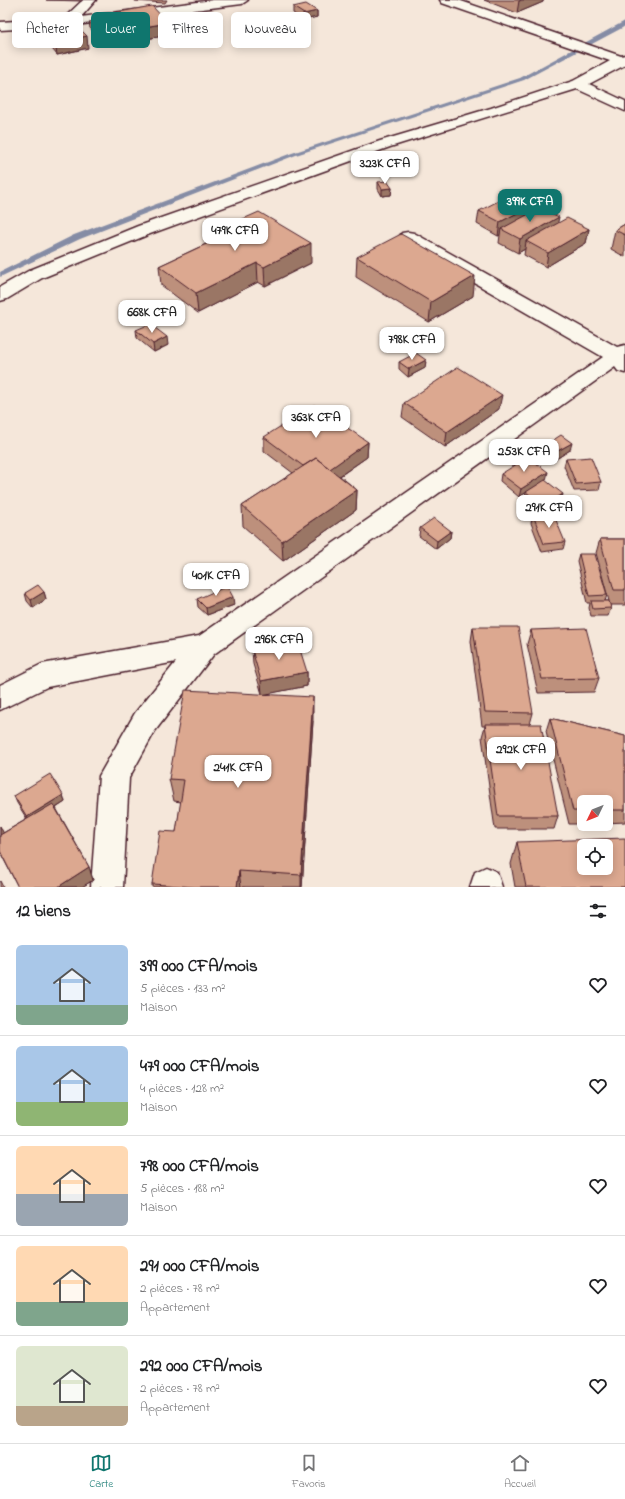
<!DOCTYPE html>
<html lang="fr">
<meta charset="utf-8">
<style>
:root{--surface:#fff;--page:#f6f6f6;--text:#202124;--muted:#757577;--line:#e0e0e0;--accent:#0f766e}
body{margin:0;font-family:"Indie Flower",sans-serif;background:var(--page);color:var(--text);height:100vh;display:flex;flex-direction:column;font-size:15px;white-space:nowrap}
*{box-sizing:border-box;margin:0}
p{font-size:13px;color:var(--muted)}
.icon{flex:none;width:22px;height:22px;fill:none;stroke:currentColor;stroke-width:2;stroke-linecap:round;stroke-linejoin:round}
.map{position:relative;height:887px;overflow:hidden}
.drawer{display:flex;flex-direction:column;background:var(--surface);flex:1}
.drawer>*{flex:none}
.top-card{position:absolute;left:12px;top:12px;width:400px;height:36px;display:flex;gap:8px}
.needle{width:26px;rotate:227deg}
.fabs{position:absolute;left:577px;top:795px;display:grid;gap:8px}
.fabs a{display:grid;place-items:center;width:36px;height:36px;border-radius:6px;background:var(--surface);box-shadow:0 2px 10px #0003;font-size:20px}
.price{position:absolute;translate:-50% -34px;padding:0 9px;border-radius:8px;background:#fff;color:#222;font-size:13px;line-height:26px;filter:drop-shadow(0 1px 2px #0008)}
.price::after{content:'';position:absolute;left:50%;top:24px;width:12px;height:9px;margin-left:-6px;background:inherit;clip-path:polygon(0 0,100% 0,50% 100%)}
.price.on{background:var(--accent);color:#fff}
ul{padding:0;list-style:none}
li{display:flex;align-items:center;gap:12px;height:100px;padding:0 16px}
li+li{border-top:1px solid var(--line)}
li span{display:grid;place-items:center;flex:none;width:112px;height:80px;border-radius:6px;color:#555}
li>.icon{margin-inline-start:auto}
span .icon{width:48px;height:48px;fill:#fffc;stroke-width:1}
li b{font-size:17px}
h2{display:flex;justify-content:space-between;align-items:center;height:48px;padding:0 16px;font-size:17px}
.tag{padding:0 14px;border-radius:6px;background:var(--surface);box-shadow:0 2px 10px #0003;font-size:14px;line-height:36px}
.tag.on{background:var(--accent);color:#fff}
.tabs{display:flex;justify-content:space-around;align-items:center;height:56px;border-top:1px solid var(--line);background:var(--surface);font-size:11px;color:var(--muted)}
.tabs a{display:grid;justify-items:center;gap:2px}
.tabs .on{color:var(--accent)}
.map>svg:first-child{display:block}
</style>
<div class="map">
<svg width="625" height="887" viewBox="0 0 625 887">
<rect width="100%" height="100%" fill="#f5e7da"/>
<filter id="ink" filterUnits="userSpaceOnUse"><feTurbulence type="fractalNoise" baseFrequency=".025" numOctaves="2"/><feDisplacementMap in="SourceGraphic" scale="8" xChannelSelector="R" yChannelSelector="G"/><feConvolveMatrix kernelMatrix="1 2 1 2 8 2 1 2 1" color-interpolation-filters="sRGB"/></filter>
<g filter="url(#ink)">
<g fill="none" stroke-linecap="round" stroke-linejoin="round">
<path fill="#858ca5" fill-rule="evenodd" d="M625,21V26L622,28L524,80L296,155L80,239L0,277V272L74,235L292,153L520,78Z"/>
<g stroke="#4a1f2b" stroke-width="3">
<path id="minor" d="M83,0H96L81,17L213,0H248L242,4L68,26L0,30V22L64,18Z
M440,0H458L621,56L625,55V65L589,84L625,101V111L577,89L390,147L150,234L42,278L7,299L0,301V287L30,270L138,226L380,141L491,108L573,81L610,61L442,3Z
M408,232L414,233L617,347L625,345V373L618,371L615,367L214,654L155,731L129,778L123,887H91L99,776L135,713L176,662L47,687L0,710V685L42,664L199,636L603,357L402,241L399,237L402,233Z
M486,867L497,872L502,887H470L475,872Z"/>
</g>
<use href="#minor" fill="#fbf7ec" fill-rule="evenodd"/>
</g>
<path fill="#bd907c" stroke="#4a1f2b" d="M46,0H82V1Z
M135,0H167L165,3L135,1Z
M484,0H543V2L517,13Z
M293,7L317,11V17L304,20L293,13Z
M113,13L169,35L140,40L133,32L127,33L124,30L120,31L114,24Z
M89,22L109,35L98,37L90,28Z
M42,28L88,48L57,55L44,39Z
M378,182L392,188L391,195L382,196L378,189Z
M479,211L526,215L558,223L589,229L586,243L546,267L524,255L525,249L518,253L499,243L500,235L498,236L477,224Z
M625,224V257L611,249L615,230Z
M225,227L311,263L265,286L258,282L198,313L161,285L159,266L225,235Z
M357,257L473,296L429,322L356,277Z
M136,330L168,345L154,352L137,338Z
M426,360L425,368L408,377L399,369V362Z
M404,403L499,409L445,447L402,417Z
M264,437L368,442L367,457L340,476L357,490L356,510L283,561L243,526L242,506L293,473L264,451Z
M544,446L570,450L553,461L542,453Z
M566,459L601,482L599,490L574,491L564,466Z
M501,474L546,480L519,497L500,481Z
M526,492L561,502L542,514L525,500Z
M533,515L565,542L563,549L542,552L531,523Z
M420,528L451,531L450,538L436,549L419,536Z
M600,539H625V605H610L611,608L608,616H591L589,608L590,603H587L577,561L579,554L607,595L605,601H609L596,553Z
M44,592L46,599L33,608L27,601L25,593Z
M197,599L234,605L207,615L198,607Z
M473,627L533,713L530,724L558,816L554,829H495L482,737L485,726H482L471,641Z
M531,630L599,678L594,692L538,693L527,644Z
M252,650L307,672V686L265,694L313,721L302,887H152V884L176,832L181,802L174,801L169,779L262,694L253,664Z
M550,718L625,736V822L606,823V802H584V824H569L546,731Z
M63,795L65,802L56,808L89,867L93,880L82,887H18L0,852V826L3,833L27,819L17,803L14,796Z
M517,842L625,887H515L511,864Z"/>
<path fill="#9a7665" stroke="#4a1f2b" d="M522,0H543V2L517,13L519,1Z
M317,11V17L304,20V14Z
M123,18L124,30L120,31L118,19Z
M131,20L133,32L127,33L125,21Z
M168,23L169,35L140,40L138,28Z
M108,29L109,35L98,37L97,31Z
M87,36L88,48L57,55L55,43Z
M392,188L391,195L382,196V189Z
M527,208L525,222L501,229L500,235L498,236L500,222Z
M559,217L556,231L526,241L525,249L518,253L520,239Z
M589,229L586,243L546,267L548,253Z
M311,243V263L265,286L264,267Z
M257,263L258,282L198,313L196,293Z
M475,276L473,296L429,322L431,302Z
M167,337L168,345L154,352L153,344Z
M426,360L425,368L408,377L409,369Z
M502,395L499,409L445,447L447,432Z
M368,442L367,457L328,484V470Z
M572,443L570,450L553,461L554,453Z
M548,472L546,480L519,497L521,489Z
M357,490L356,510L283,561L282,541Z
M563,494L561,502L542,514L544,506Z
M451,531L450,538L436,549L437,541Z
M44,592L46,599L33,608L31,600Z
M233,597L234,605L207,615L206,608Z
M307,672V686L262,695L261,681Z
M313,697V721L302,887H301V875Z
M63,795L65,802L30,824L27,817Z
M0,826L6,838L0,841Z
M89,867L93,880L82,887H58Z
M239,871L241,887H237Z"/>
<path fill="#dca890" stroke="#4a1f2b" fill-rule="evenodd" d="M306,4L317,11L304,14L293,7Z
M152,6L168,23L138,28L131,20L125,21L123,18L118,19L113,13Z
M101,20L108,29L97,31L89,22Z
M73,22L87,36L55,43L42,28Z
M387,181L392,188L382,189L378,182Z
M506,197L527,208L500,222L479,211Z
M540,208L559,217L520,239L501,229Z
M259,212L311,243L264,267L257,263L196,293L159,266L232,232L225,227Z
M567,218L589,229L548,253L526,241Z
M625,224V235L615,230Z
M401,234L475,276L431,302L357,257Z
M150,324L167,337L153,344L136,330Z
M416,353L426,360L409,369L399,362Z
M458,367L502,395L447,432L404,403Z
M314,405L368,442L330,469L316,458L303,466L264,437Z
M561,435L572,443L554,453L544,446Z
M528,457L548,472L521,489L501,474Z
M591,457L601,482L576,484L566,459Z
M316,458L357,490L282,541L242,506Z
M545,480L563,494L544,506L526,492Z
M553,513L565,542L544,544L533,515Z
M434,518L451,531L437,541L420,528Z
M600,539H625V590H614Z
M579,554H595L607,595L589,596Z
M38,585L44,592L31,600L25,593Z
M227,586L233,597L206,608L197,599Z
M591,601H609L611,608L593,609Z
M473,627H518L533,713L485,712Z
M586,628L599,678L542,679L531,630Z
M297,640L307,672L261,681L252,650Z
M185,690L313,697L301,875L239,871L237,887H195L152,884L160,831L176,832L184,780L169,779Z
M550,718L625,736V810H606V802H584V811H573Z
M485,724H541L558,816H498Z
M50,774L63,795L27,817L14,796Z
M53,804L89,867L58,887H18L0,851V835Z
M625,838V887H526L517,842ZM584,846H606V868H584Z
M0,881L3,887H0Z"/>
</g>
</svg>
<div class="fabs">
<a><svg class="needle" viewBox="-14 -14 28 28"><path d="M0-13l5 13h-10z" fill="#e53935"/><path d="M0 13l5-13h-10z" fill="#757577"/></svg></a>
<a><svg class="icon" aria-label="locate" viewBox="0 0 24 24"><circle cx="12" cy="12" r="6"/><path d="M12 2v4M12 18v4M2 12h4M18 12h4"/></svg></a>
</div>
<b class="price" style="left:385px;top:185px">323K CFA</b>
<b class="price on" style="left:530px;top:223px">399K CFA</b>
<b class="price" style="left:235px;top:252px">479K CFA</b>
<b class="price" style="left:152px;top:334px">668K CFA</b>
<b class="price" style="left:412px;top:361px">798K CFA</b>
<b class="price" style="left:316px;top:439px">363K CFA</b>
<b class="price" style="left:524px;top:473px">253K CFA</b>
<b class="price" style="left:549px;top:529px">291K CFA</b>
<b class="price" style="left:216px;top:597px">401K CFA</b>
<b class="price" style="left:279px;top:661px">296K CFA</b>
<b class="price" style="left:521px;top:771px">292K CFA</b>
<b class="price" style="left:238px;top:789px">241K CFA</b>
<div class="top-card">
<a class="tag">Acheter</a>
<a class="tag on">Louer</a>
<a class="tag">Filtres</a>
<a class="tag">Nouveau</a>
</div>
</div>
<section class="drawer">
<h2>12 biens<svg class="icon" aria-label="filters" viewBox="0 0 24 24"><path d="M4 7h16M4 17h16"/><circle cx="9" cy="7" r="2"/><circle cx="15" cy="17" r="2"/></svg></h2>
<ul>
<li><span style="background:linear-gradient(#a9c7e8 75%,#7fa58c 0)"><svg class="icon" aria-label="home" viewBox="0 0 24 24"><path d="M3 11l9-7 9 7M6 9v11h12V9"/></svg></span><div><b>399 000 CFA/mois</b><p>5 pièces · 133 m²</p><p>Maison</p></div><svg class="icon" aria-label="heart" viewBox="0 0 24 24"><path d="M12 20l-8-8c-3-5 5-10 8-4 3-6 11-1 8 4z"/></svg></li>
<li><span style="background:linear-gradient(#a9c7e8 70%,#8fb573 0)"><svg class="icon" aria-label="home" viewBox="0 0 24 24"><path d="M3 11l9-7 9 7M6 9v11h12V9"/></svg></span><div><b>479 000 CFA/mois</b><p>4 pièces · 128 m²</p><p>Maison</p></div><svg class="icon" aria-label="heart" viewBox="0 0 24 24"><path d="M12 20l-8-8c-3-5 5-10 8-4 3-6 11-1 8 4z"/></svg></li>
<li><span style="background:linear-gradient(#ffd9b3 60%,#9aa5b1 0)"><svg class="icon" aria-label="home" viewBox="0 0 24 24"><path d="M3 11l9-7 9 7M6 9v11h12V9"/></svg></span><div><b>798 000 CFA/mois</b><p>5 pièces · 188 m²</p><p>Maison</p></div><svg class="icon" aria-label="heart" viewBox="0 0 24 24"><path d="M12 20l-8-8c-3-5 5-10 8-4 3-6 11-1 8 4z"/></svg></li>
<li><span style="background:linear-gradient(#ffd9b3 70%,#7fa58c 0)"><svg class="icon" aria-label="home" viewBox="0 0 24 24"><path d="M3 11l9-7 9 7M6 9v11h12V9"/></svg></span><div><b>291 000 CFA/mois</b><p>2 pièces · 78 m²</p><p>Appartement</p></div><svg class="icon" aria-label="heart" viewBox="0 0 24 24"><path d="M12 20l-8-8c-3-5 5-10 8-4 3-6 11-1 8 4z"/></svg></li>
<li><span style="background:linear-gradient(#dfe7d0 75%,#b9a48a 0)"><svg class="icon" aria-label="home" viewBox="0 0 24 24"><path d="M3 11l9-7 9 7M6 9v11h12V9"/></svg></span><div><b>292 000 CFA/mois</b><p>2 pièces · 78 m²</p><p>Appartement</p></div><svg class="icon" aria-label="heart" viewBox="0 0 24 24"><path d="M12 20l-8-8c-3-5 5-10 8-4 3-6 11-1 8 4z"/></svg></li>
</ul>
</section>
<nav class="tabs">
<a class="on"><svg class="icon" aria-label="map" viewBox="0 0 24 24"><path d="M3 6l6-2 6 2 6-2v14l-6 2-6-2-6 2zM9 4v14M15 6v14"/></svg>Carte</a>
<a><svg class="icon" aria-label="saved" viewBox="0 0 24 24"><path d="M7 4h10v16l-5-4-5 4z"/></svg>Favoris</a>
<a><svg class="icon" aria-label="home" viewBox="0 0 24 24"><path d="M3 11l9-7 9 7M6 9v11h12V9"/></svg>Accueil</a>
</nav>
